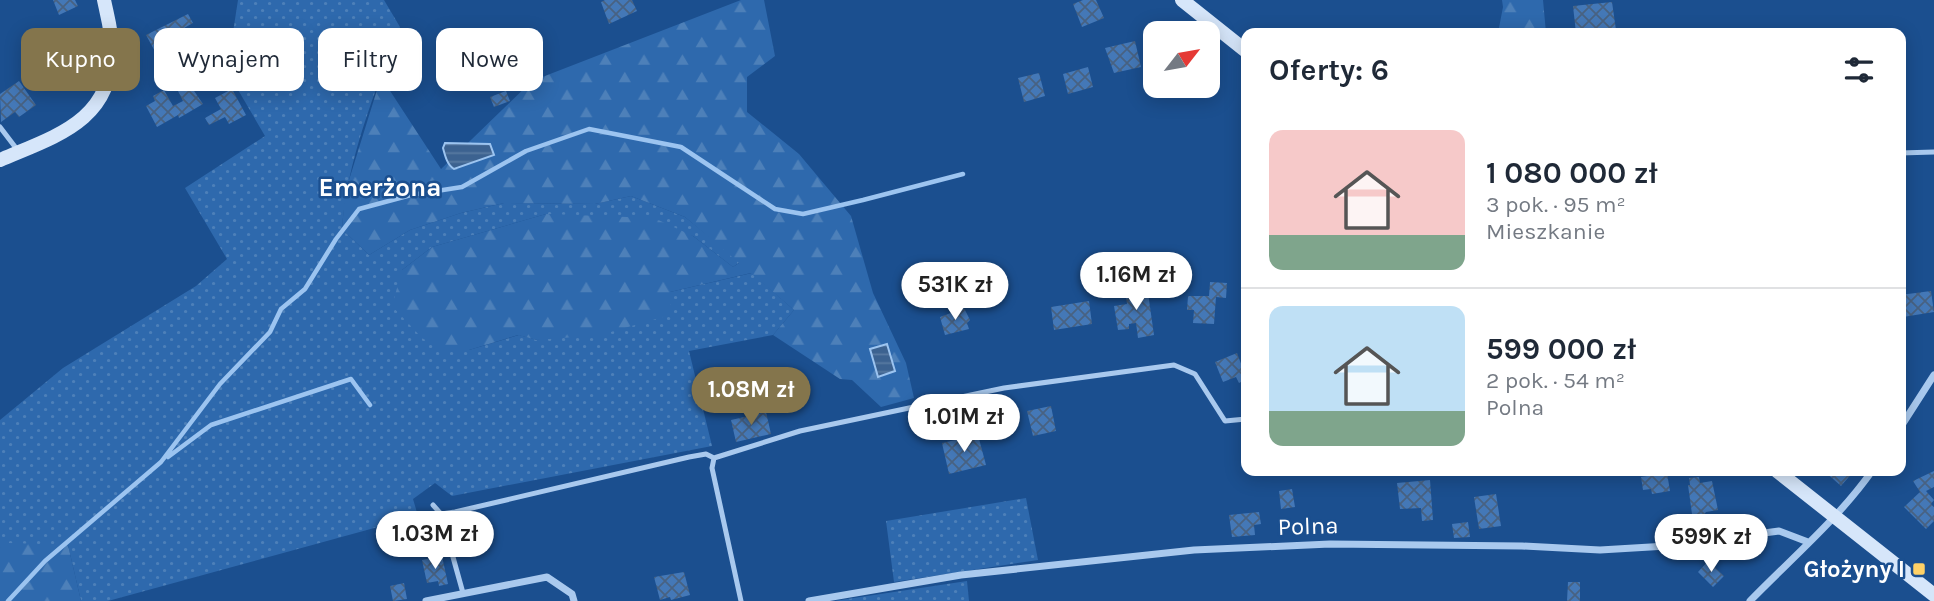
<!DOCTYPE html>
<html lang="pl">
<meta charset="utf-8">
<style>
:root{--surface:#fff;--page:#f6f6f7;--text:#1f2937;--muted:#747a83;--line:#e0e1e3;--accent:#84754c}
body{margin:0;font-family:Karla,sans-serif;background:var(--page);color:var(--text);height:100vh;display:flex;flex-direction:column;font-size:26px;white-space:nowrap}
*{box-sizing:border-box;margin:0}
p{font-size:23px;color:var(--muted)}
.icon{flex:none;width:38px;height:38px;fill:none;stroke:currentColor;stroke-width:2;stroke-linecap:round;stroke-linejoin:round}
.map{position:relative;flex:1;overflow:hidden}
.panel{position:absolute;left:1241px;top:28px;width:665px;height:448px;display:flex;flex-direction:column;background:var(--surface);border-radius:14px;box-shadow:0 4px 18px #0003}
.panel>*{flex:none}
.hud{position:absolute;left:21px;top:28px;width:665px;height:63px;display:flex;gap:14px}
.needle{width:46px;rotate:59deg}
.fabs{position:absolute;left:1143px;top:21px;display:grid;gap:14px}
.fabs a{display:grid;place-items:center;width:77px;height:77px;border-radius:14px;background:var(--surface);box-shadow:0 4px 18px #0003;font-size:35px}
.price{position:absolute;translate:-50% -60px;padding:0 16px;border-radius:24px;background:#fff;color:#222;font-size:23px;line-height:46px;filter:drop-shadow(0 2px 4px #0008)}
.price::after{content:'';position:absolute;left:50%;top:42px;width:21px;height:16px;margin-left:-10px;background:inherit;clip-path:polygon(0 0,100% 0,50% 100%)}
.price.current{background:var(--accent);color:#fff}
ul{padding:0;list-style:none}
li{display:flex;align-items:center;gap:21px;height:175px;padding:0 28px}
li+li{border-top:2px solid var(--line)}
li span{display:grid;place-items:center;flex:none;width:196px;height:140px;border-radius:14px;color:#555}
li>.icon{margin-inline-start:auto}
span .icon{width:84px;height:84px;fill:#fffc;stroke-width:1}
li b{font-size:30px}
h2{display:flex;justify-content:space-between;align-items:center;height:84px;padding:0 28px;font-size:30px}
.tag{padding:0 24px;border-radius:14px;background:var(--surface);box-shadow:0 4px 18px #0003;font-size:24px;line-height:63px}
.tag.current{background:var(--accent);color:#fff}
.map>svg:first-child{display:block}
</style>
<div class="map">
<svg width="1934" height="601" viewBox="0 0 1934 601">
<defs>
<pattern id="grass-dots" width="8" height="8" patternUnits="userSpaceOnUse" patternTransform="scale(1.75)"><rect width="8" height="8" fill="#2e69ad"/><path d="M2 2h.1M6 6h.1" fill="none" stroke="#4d80b9" stroke-width="1.8" stroke-linecap="round"/></pattern>
<pattern id="forest-firs" width="22" height="20" patternUnits="userSpaceOnUse" patternTransform="scale(1.75)"><rect width="22" height="20" fill="#2e69ad"/><path d="M5 1l3.5 6h-7zM16 11l3.5 6h-7z" fill="#4d80b9"/></pattern>
<pattern id="water-rules" width="6" height="5" patternUnits="userSpaceOnUse" patternTransform="scale(1.75)"><rect width="6" height="5" fill="#3c6290"/><path d="M0 2.5h6" fill="none" stroke="#597aa1"/></pattern>
<pattern id="building-cross-hatch" width="8" height="8" patternUnits="userSpaceOnUse" patternTransform="scale(1.75)"><rect width="8" height="8" fill="#4478b7"/><path d="M0 0l8 8M0 8l8-8" fill="none" stroke="#486282"/></pattern>
</defs>
<rect width="100%" height="100%" fill="#1b4f8f"/>
<path fill="url(#grass-dots)" d="M238,0H384L400,27C375,91 347,160 342,229L369,255L410,230L461,213L504,203L595,204L631,196L685,217L740,262L733,267L693,236L546,214L432,247L402,270L469,350L519,335L537,340L670,292L752,273L794,310L773,335L689,351L712,446L452,496L435,483L413,499L418,516L108,601H81L68,545L0,548V420L63,368L196,286L227,259L185,188L265,136L227,71Z
M1026,498L1038,560L894,582L886,521Z
M967,581L969,601H834Z"/>
<path fill="url(#forest-firs)" d="M741,0H764L775,56L747,77V112L799,154L851,216L873,293L906,363L914,398L881,407L852,380L840,379L773,335L794,310L751,273L670,292V315L600,335L537,340L518,335L469,350L445,352L422,338L392,306L402,270L432,247L546,214L654,218L693,236L733,267L739,263L685,217L631,196L595,204L504,203L461,213L410,230L369,255L342,229L345,193L381,77L441,169L532,81Z
M1502,0H1543L1546,33H1498L1503,7Z
M9,543L68,545L81,601H0V548Z"/>
<path fill="url(#water-rules)" stroke="#9cc4f0" stroke-width="2" d="M445,143L490,144L494,155L454,169C447,165 445,155 443,148Z
M887,344L895,371L878,377L870,349Z"/>
<g fill="none" stroke-linecap="round" stroke-linejoin="round">
<path stroke="#9cc4f0" stroke-width="4.5" d="M168,457L211,425L351,379L370,405
M8,601L45,561L161,462L220,384L270,332L281,309L305,289L336,239L359,209L411,195L462,187L526,151L589,129L681,147L775,209L803,214L863,200L963,174"/>
</g>
<path fill="url(#building-cross-hatch)" d="M53,0H75L78,6L59,15Z
M605,0H632L637,11L609,24L601,2Z
M1083,0H1096L1104,18L1082,27L1073,4Z
M1612,2L1616,30L1576,33L1573,6Z
M188,14L193,23L177,32L179,37L175,39L179,46L158,57L146,35Z
M497,29L512,62L498,69L489,50L482,53L476,39Z
M68,38L76,58L51,69L42,50Z
M1135,41L1141,67L1114,73L1105,48Z
M1088,67L1093,87L1068,94L1063,74Z
M1039,73L1045,96L1024,102L1018,78Z
M19,81L36,105L19,117L15,112L1,122L0,94Z
M190,85L203,104L179,118L178,115L157,127L146,106L155,101L153,96L164,90L173,106L183,101L178,91Z
M232,89L246,115L229,124L225,117L209,125L205,118L221,109L215,98Z
M506,91L510,101L494,107L490,97Z
M1210,282L1227,283L1226,298L1216,297L1214,324L1193,323L1194,310H1187L1188,296H1209Z
M1147,286L1154,335L1138,338L1136,323L1129,324V329L1118,330L1114,306L1127,304L1125,290Z
M1931,291L1934,312L1903,317L1900,295Z
M1089,301L1092,324L1054,330L1051,307Z
M964,308L970,320L967,323L969,329L945,335L940,317Z
M1237,353L1243,369L1246,367V380L1239,383L1236,377L1223,382L1215,362Z
M1051,406L1056,431L1033,436L1027,411Z
M766,412L771,434L736,442L731,420Z
M978,435L986,465L949,474L942,443Z
M1824,471H1854L1841,486Z
M1934,471V487L1926,491L1934,500L1931,504L1934,507V521L1926,529L1904,507L1920,492L1913,481Z
M1667,473L1670,491L1652,494L1651,489L1643,490L1641,477Z
M1699,477L1700,483L1712,481L1718,510L1706,512L1700,520L1692,514L1688,485H1690L1689,478Z
M1430,480L1433,520L1422,521L1421,508L1400,509L1397,483Z
M1292,489L1295,507L1281,509L1279,491Z
M1496,494L1501,526L1479,529L1474,497Z
M1259,512L1261,524L1254,525L1255,535L1232,537L1229,515Z
M1468,522L1470,537L1454,538L1452,524Z
M442,556L448,584L439,586L438,581L427,583L422,560Z
M1708,561L1724,576L1713,587L1698,572Z
M684,572L690,595L671,600L670,597L660,600L654,577Z
M1568,582H1580V601H1567Z
M404,583L407,599L393,601L390,586Z"/>
<g fill="none" stroke-linecap="round" stroke-linejoin="round">
<path stroke="#a9c9ee" stroke-width="5" d="M0,127L19,152
M1900,153L1934,152
M433,505L441,514L455,512L689,457L706,454L714,458
M441,514L463,593
M741,601L712,468L714,458L800,431L1004,388L1174,365L1195,374L1225,421L1246,419"/>
<path stroke="#a9c9ee" stroke-width="7" d="M1900,428L1934,375
M426,601L547,577L572,594L574,601
M809,601L961,575L1194,550L1330,544L1522,546L1600,550L1667,546L1779,531L1808,542
M1750,601C1792,558 1838,519 1872,471"/>
<path stroke="#d6e6fa" stroke-width="14" d="M1182,0L1246,51
M0,160C56,136 113,121 112,48C112,32 107,15 104,0
M1777,471L1934,595"/>
</g>
<rect fill="#ffd166" stroke="#1b4f8f" stroke-width="2.5" x="1912" y="562" width="14" height="14" rx="3.5"/>
<g text-anchor="middle" dominant-baseline="central" stroke-width="5" stroke-linejoin="round" paint-order="stroke">
<g font-size="24" fill="#fff" stroke="#1b4f8f">
<text transform="translate(1308 526) rotate(-2)">Polna</text>
</g>
<g font-size="24" font-weight="bold" fill="#fff" stroke="#1b4f8f" text-anchor="end">
<text x="1905" y="569">Głożyny I</text>
</g>
<g font-size="26" font-weight="bold" fill="#fff" stroke="#1b4f8f">
<text x="380" y="187">Emerżona</text>
</g>
</g>
</svg>
<div class="fabs">
<a><svg class="needle" viewBox="-14 -14 28 28"><path d="M0-13l5 13h-10z" fill="#e53935"/><path d="M0 13l5-13h-10z" fill="#747a83"/></svg></a>
</div>
<b class="price" style="left:1136px;top:312px">1.16M zł</b>
<b class="price" style="left:955px;top:322px">531K zł</b>
<b class="price current" style="left:751px;top:427px">1.08M zł</b>
<b class="price" style="left:964px;top:454px">1.01M zł</b>
<b class="price" style="left:435px;top:571px">1.03M zł</b>
<b class="price" style="left:1711px;top:574px">599K zł</b>
<div class="hud">
<a class="tag current">Kupno</a>
<a class="tag">Wynajem</a>
<a class="tag">Filtry</a>
<a class="tag">Nowe</a>
</div>
<section class="panel">
<h2>Oferty: 6<svg class="icon" aria-label="filters" viewBox="0 0 24 24"><path d="M4 7h16M4 17h16"/><circle cx="9" cy="7" r="2"/><circle cx="15" cy="17" r="2"/></svg></h2>
<ul>
<li><span style="background:linear-gradient(#f6c9c9 75%,#7fa58c 0)"><svg class="icon" aria-label="home" viewBox="0 0 24 24"><path d="M3 11l9-7 9 7M6 9v11h12V9"/></svg></span><div><b>1 080 000 zł</b><p>3 pok. · 95 m²</p><p>Mieszkanie</p></div></li>
<li><span style="background:linear-gradient(#bfe0f5 75%,#7fa58c 0)"><svg class="icon" aria-label="home" viewBox="0 0 24 24"><path d="M3 11l9-7 9 7M6 9v11h12V9"/></svg></span><div><b>599 000 zł</b><p>2 pok. · 54 m²</p><p>Polna</p></div></li>
</ul>
</section>
</div>
